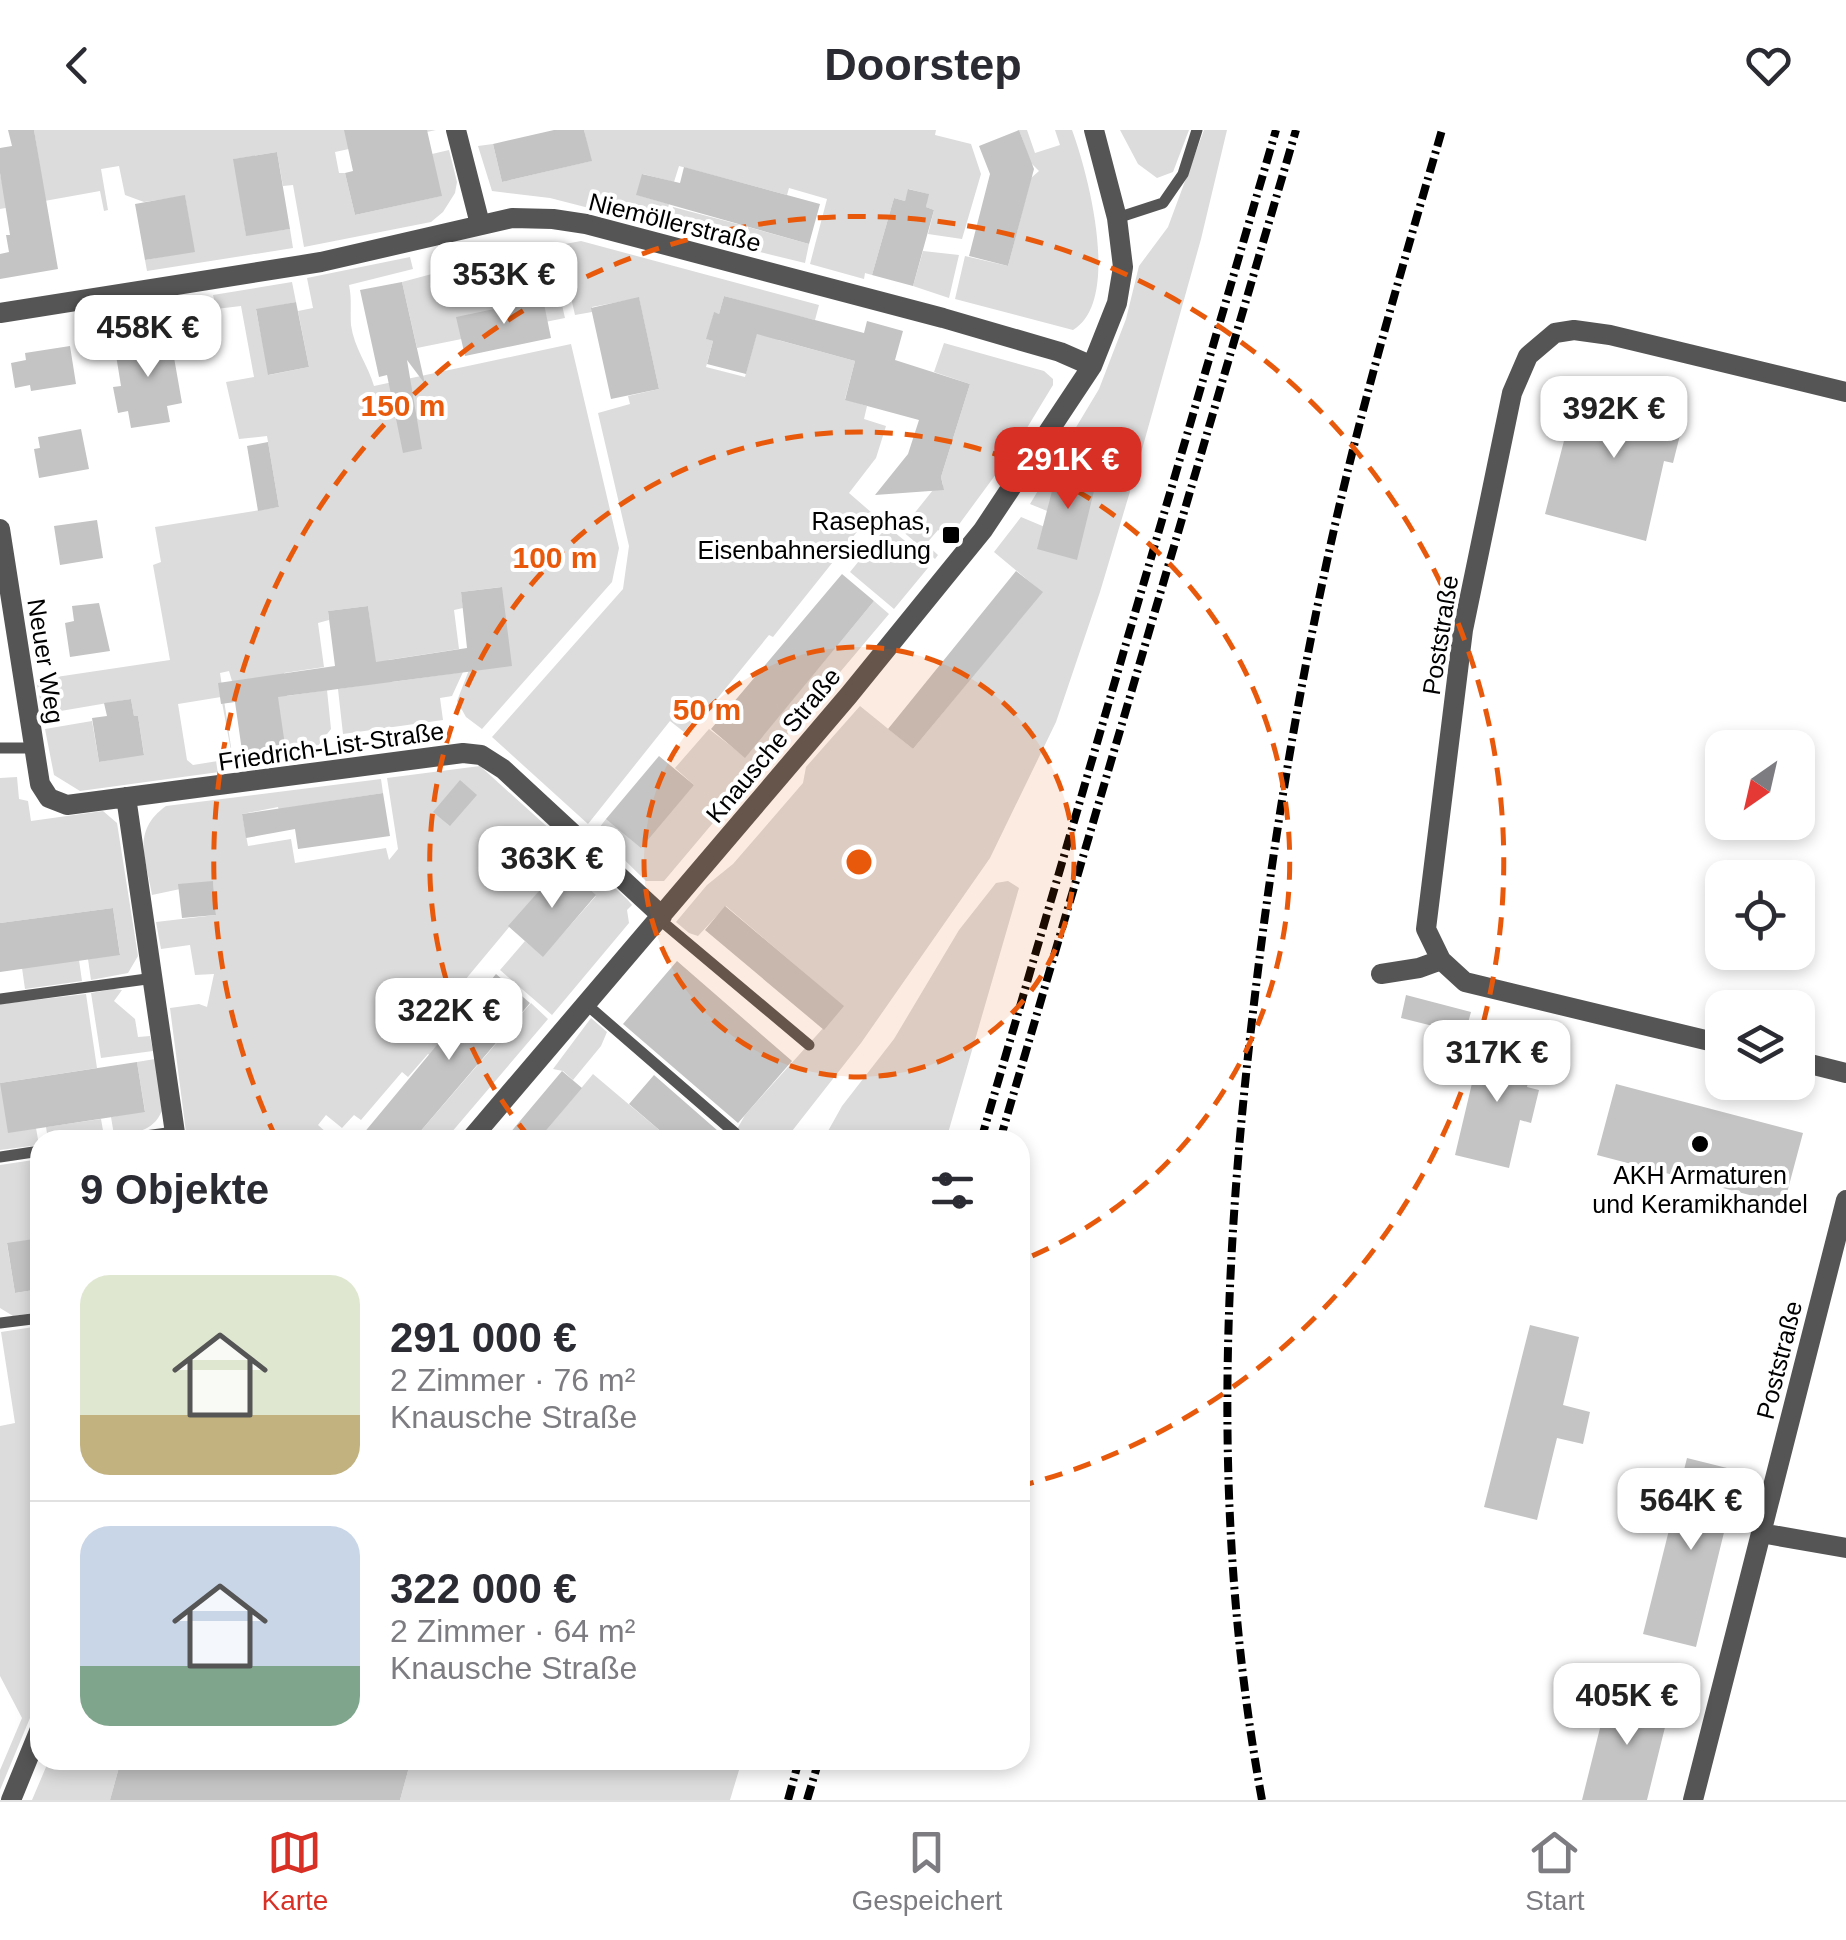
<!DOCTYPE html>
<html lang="de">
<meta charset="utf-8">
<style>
:root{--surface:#fff;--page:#f2f2f3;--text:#2b2b33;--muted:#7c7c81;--line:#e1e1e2;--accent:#d93025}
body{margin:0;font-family:Arial,sans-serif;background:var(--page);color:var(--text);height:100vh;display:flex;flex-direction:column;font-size:38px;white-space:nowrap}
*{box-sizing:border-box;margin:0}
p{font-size:32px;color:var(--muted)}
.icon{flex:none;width:55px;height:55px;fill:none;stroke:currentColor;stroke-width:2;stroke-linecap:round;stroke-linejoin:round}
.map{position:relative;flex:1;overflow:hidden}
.panel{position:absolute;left:30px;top:1000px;width:1000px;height:640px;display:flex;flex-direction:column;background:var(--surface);border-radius:30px;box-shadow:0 5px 15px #0003}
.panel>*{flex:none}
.needle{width:65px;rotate:214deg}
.buttons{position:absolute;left:1705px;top:600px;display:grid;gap:20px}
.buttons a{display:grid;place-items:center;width:110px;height:110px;border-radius:20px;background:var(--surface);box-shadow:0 5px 15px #0003;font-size:50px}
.price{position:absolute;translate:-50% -85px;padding:0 22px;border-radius:20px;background:#fff;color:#222;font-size:32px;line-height:65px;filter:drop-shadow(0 2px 5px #0008)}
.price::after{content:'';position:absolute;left:50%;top:60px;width:30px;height:22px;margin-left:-15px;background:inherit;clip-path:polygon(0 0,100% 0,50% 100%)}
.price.on{background:var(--accent);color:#fff}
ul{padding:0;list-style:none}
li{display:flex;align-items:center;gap:30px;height:250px;padding:0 50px}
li+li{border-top:2px solid var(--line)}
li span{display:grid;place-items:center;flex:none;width:280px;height:200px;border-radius:30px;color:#555}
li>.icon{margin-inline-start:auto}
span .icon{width:120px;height:120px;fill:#fffc;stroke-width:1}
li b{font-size:42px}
h2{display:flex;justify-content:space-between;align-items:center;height:120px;padding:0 50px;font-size:42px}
header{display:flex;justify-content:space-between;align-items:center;height:130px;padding:0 50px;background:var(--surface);font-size:45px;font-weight:600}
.menu{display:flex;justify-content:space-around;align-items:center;height:140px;border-top:2px solid var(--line);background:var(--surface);font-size:28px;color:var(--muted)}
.menu a{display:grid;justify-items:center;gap:5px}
.menu .on{color:var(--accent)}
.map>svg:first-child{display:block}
</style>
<header><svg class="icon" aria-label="back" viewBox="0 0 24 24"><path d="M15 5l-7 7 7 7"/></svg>Doorstep<svg class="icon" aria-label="heart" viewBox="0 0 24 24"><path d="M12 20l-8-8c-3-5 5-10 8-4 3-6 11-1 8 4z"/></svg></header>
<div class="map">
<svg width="1846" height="1670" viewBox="0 0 1846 1670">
<rect width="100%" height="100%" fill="#fff"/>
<path fill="#dcdcdc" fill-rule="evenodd" d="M34,0H436L335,22L339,43H345L355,85L441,66L432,24L449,20L457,52L455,63L443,82L431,92L304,117L293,55L283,56L277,22L234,29L246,105L290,99L293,118L147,141L145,130L194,121L185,66L144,72L125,65L119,36L101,39L108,80L104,81L100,61L0,79V43L3,57L42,51Z
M584,0H936L935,5L971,14L981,44L962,109L928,104L934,80L926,77L928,64L909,59L905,71L894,68L872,145L865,143L864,149L810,134L827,69L789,58L787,65L679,36L674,52L643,44L637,65L669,74L663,97L550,68L492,61L478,16L493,14L502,52L591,31Z
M1019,0H1027L1035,23L1060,15L1055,0H1072C1088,43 1122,171 1073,200L955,169L965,126L1008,136L1031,48L1039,41L1031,33Z
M1120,0H1189L1173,42L1157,48L1138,34Z
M1204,0H1227L1201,109L1134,348L1100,462L1056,592L990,728L861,913L785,1010H731L745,985L843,876L726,776L698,806L689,803L676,792L707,755L733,734L803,653L806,637L860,576L913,619L1042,462L994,422L1021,387L1052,400L1057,385L1030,374L1099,259L1126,189L1139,136L1168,97Z
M673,77L741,95L736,116L667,99Z
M748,97L809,114L805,133L743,118Z
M581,111L819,175L815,190L786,183L778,210L855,231L845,269L867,276L864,289L886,296L876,328L849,363L872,383L773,507L769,505L699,591L695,588L684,602L670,591L588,694L492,607L623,459L629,416L598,283L630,274L628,266L659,259L639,168L592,177V182L575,185L560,119L565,114ZM724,166L764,177L745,247L706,237L713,211L707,209L714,183L719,184Z
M543,116L550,122L565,188L417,218L402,152L443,141L446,151L464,147L462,136Z
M923,121L959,125L949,168L913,156Z
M410,127L413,139L349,155C352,169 350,181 351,195C354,218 368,235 374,256L571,214L619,418L612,452L482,599L466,587L457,571L501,457L461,462L463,478L454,480L459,519L388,530L392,552L463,542L452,566L440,568L443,590L343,604L338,559L378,553L368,476L328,481L329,490L318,493L324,537L284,543L287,566L327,560L331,599L307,630L245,639L243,628L286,622L232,551L229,541L220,543L234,637L221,567L178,574L187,630L193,635L218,631L219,642L80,661L54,645L45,599L92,591L99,632L144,624L138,586H134L131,569L43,584L36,550L170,530L153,435L161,432L155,397L279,377L267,306L239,309L226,252L254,247L241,176L216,179L213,165L292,152L296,172L256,180L269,245L309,237L298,181L313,178L307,148Z
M944,213L1044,241L1053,249V255L1013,321L949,408L938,400L926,414L938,425L935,429L901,400L933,360H939L943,355L941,347L970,254L934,242Z
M877,388L932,433L894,479L850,442L884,400L875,391Z
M874,471L889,484L664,751H646L596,702L606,689L694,655L675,638L709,599L745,627Z
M480,636L627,769L632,775L627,780L629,793L552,885L500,840L525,811L543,826L596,766L561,735L435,886L449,899L439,911L452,922L441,934L428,924L408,947L402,942L361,990L354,985L342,998L326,985L318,995L327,1003L321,1010H187L170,878L199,874L207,877L214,844L195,845L190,815L161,819L156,792L216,785L213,752L152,765C146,729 131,701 166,676L381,649L383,663L293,677L280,685L278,677L242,684L248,716L291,709L295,733L386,718L389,730L398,719L387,648Z
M17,647L19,669L28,671L31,691L103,681L117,693L138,826L128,843L91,850L88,829L120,824L113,778L0,793V648Z
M1008,751L1019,758L946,1010H823L842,976L894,909L959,800L996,753Z
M79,830L82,851L25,859L22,838Z
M113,859L122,860L114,871L135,889L138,907L150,906L153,921L101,928L91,863Z
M86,864L97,938L0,953L36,998L39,1015L0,1020V874Z
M531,873L548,889L445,1010H413Z
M591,888L607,902L601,916L573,950L563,941L553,939Z
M155,929L162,981C152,1003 135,1002 114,1005L111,987L145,981L137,932Z
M593,944L671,1010H538Z
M101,989L104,1006L48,1010L46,997Z
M40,1029V1108L7,1114L15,1163L40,1159V1182L13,1186L0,1178V1035Z
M40,1196V1405L35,1413L40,1417V1564L0,1660V1640L22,1588L0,1546V1296L15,1293L1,1202Z
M49,1630H121L110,1670H32Z
M411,1630H742L730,1670H400Z"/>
<path fill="#c4c4c4" d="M8,0H34L58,139L0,149V124L9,122L6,105H10L0,43V18L12,16Z
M344,0H427L442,66L355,85L345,43L353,41Z
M554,0H584L592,31L502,52L493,14Z
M1019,0L1034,39L1008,136L969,126L990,44L979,16Z
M277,22L290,99L246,106L233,29Z
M684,37L820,74L809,114L636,65L642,44L680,53Z
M908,59L929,64L926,77L934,80L913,156L872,145L894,68L905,71Z
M185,65L195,122L145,130L135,74Z
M402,152L425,254L407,230L422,319L403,323L387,245L379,247L360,160Z
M724,166L864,203L867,191L903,201L895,230L970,254L941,347L944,360L875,365L908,324L919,290L845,270L855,231L757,204L746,244L707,234L713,211L706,209L714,182L719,184Z
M639,167L659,259L611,269L591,178Z
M188,169L194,196L170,201L165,172Z
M543,169L551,208L465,226L456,187Z
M296,172L309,237L268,245L256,179Z
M169,199L182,273L167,276L170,292L131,298L128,281L118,283L113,257L121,256L115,219L141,214L140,204Z
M70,216L76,254L31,261L30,255L15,258L11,233L26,230L25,223Z
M1579,253L1686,281L1673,333L1664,331L1646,411L1545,384Z
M81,299L89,339L39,348L34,319L40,318L38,307Z
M268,312L279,377L258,381L247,316Z
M1059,334L1098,345L1077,430L1037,419Z
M97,390L103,428L60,435L54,396Z
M1016,441L1043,462L913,619L888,599Z
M842,444L874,471L745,628L711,599Z
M502,457L512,536L278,567L286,622L243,628L235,572L221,574L218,553L335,536L328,481L368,476L376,532L467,518L461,462Z
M99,473L110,521L70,527L65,493L74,491L72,476Z
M131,569L134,586H138L144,625L99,632L92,588L107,586L104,573Z
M659,626L694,655L641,718L606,689Z
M460,650L477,665L450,696L433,682Z
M383,663L390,706L298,719L295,699L246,708L242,684Z
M562,735L596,765L543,827L508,796Z
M213,751L216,785L182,788L178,754Z
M725,776L844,876L824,900L705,800Z
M113,778L120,825L0,842V793Z
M677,831L792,931L738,993L623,894Z
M496,844L530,873L413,1010H358Z
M1406,865L1471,882L1465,904L1401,888Z
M1482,911L1535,923L1527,957L1539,960L1531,993L1520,990L1509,1038L1455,1025Z
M137,932L145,982L8,1003L0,953Z
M562,941L582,958L538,1010H504Z
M654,945L726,1008L724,1010H671L629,974Z
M1616,954L1803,1003L1784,1074L1597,1025Z
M40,1108V1159L15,1163L7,1113Z
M1530,1195L1579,1207L1563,1275L1590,1282L1583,1314L1557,1308L1537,1390L1484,1377Z
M1687,1328L1739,1341L1696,1517L1643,1504Z
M1610,1558L1671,1573L1647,1670H1582Z
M121,1630H411L400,1670H110Z"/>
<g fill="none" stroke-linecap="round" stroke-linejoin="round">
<path stroke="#555" stroke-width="11" d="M1117,88L1163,73L1183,44L1197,0
M0,618H34
M659,789L809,915
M0,869L154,848
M586,874L735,1003
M117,1010L174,1002
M0,1027L40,1021
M0,1193L40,1188"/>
<path stroke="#555" stroke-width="20" d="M456,0L480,94
M0,183L321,132L512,88L553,89L586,94L943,188L1060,222L1092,236
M0,399L40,654L49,668L67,675L463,623L481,625L503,639L662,786
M126,667L176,1010
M1381,844L1419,838L1441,830
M1722,914L1465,852L1441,830L1426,799L1463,500L1512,263L1528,226L1555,203L1574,200L1610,205L1846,262
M1798,931L1846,943
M470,1010L849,565L983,400L1092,236L1117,173L1123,137L1117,88L1094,0
M1761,1403L1846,1418
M11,1670L40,1599
M1693,1670L1846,1070"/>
<path stroke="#000" stroke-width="8" stroke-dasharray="15 5 2.5 5" stroke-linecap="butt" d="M981,1010L1276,0
M1000,1010L1296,0
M788,1670L799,1630
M807,1670L819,1630
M1262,1670C1212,1398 1222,1138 1255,865C1274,704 1301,544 1337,386C1367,256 1405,128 1442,0"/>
</g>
<circle cx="859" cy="732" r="215" fill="#e8590c" fill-opacity=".12"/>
<g fill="none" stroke="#e8590c" stroke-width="5" stroke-dasharray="18 12">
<circle cx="859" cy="732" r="215"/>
<path d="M530 1008A430 430 0 1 1 1020 1131"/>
<path d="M277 1010A645 645 0 1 1 1020 1356"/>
</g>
<g fill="#000" stroke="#fff" stroke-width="4">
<rect x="941" y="395" width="20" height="20" rx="5"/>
<circle cx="1700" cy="1014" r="10"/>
</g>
<g text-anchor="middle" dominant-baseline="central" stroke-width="8" stroke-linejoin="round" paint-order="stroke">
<g font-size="25" fill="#000" stroke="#fff">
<text transform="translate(675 92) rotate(14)">Niemöllerstraße</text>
<text transform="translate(1440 505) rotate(-81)">Poststraße</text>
<text transform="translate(46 531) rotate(81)">Neuer Weg</text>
<text transform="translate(773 615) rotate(-50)">Knausche Straße</text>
<text transform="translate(331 616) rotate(-8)">Friedrich-List-Straße</text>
<text transform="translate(1779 1230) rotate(-76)">Poststraße</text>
</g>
<g font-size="25" fill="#000" stroke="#fff" text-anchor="end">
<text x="931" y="391">Rasephas,<tspan x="931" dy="29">Eisenbahnersiedlung</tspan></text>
<text x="1700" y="1045" text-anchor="middle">AKH Armaturen<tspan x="1700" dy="29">und Keramikhandel</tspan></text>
</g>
</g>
<circle cx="859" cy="732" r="15" fill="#e8590c" stroke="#fff" stroke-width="5"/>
<g font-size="30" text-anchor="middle" font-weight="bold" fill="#e8590c" stroke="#fff" stroke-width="8" stroke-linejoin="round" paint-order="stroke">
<text x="403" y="286">150 m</text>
<text x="555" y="438">100 m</text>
<text x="707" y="590">50 m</text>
</g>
</svg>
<div class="buttons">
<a><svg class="needle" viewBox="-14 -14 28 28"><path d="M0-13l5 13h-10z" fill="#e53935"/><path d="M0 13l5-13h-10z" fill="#7c7c81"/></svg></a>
<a><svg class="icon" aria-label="locate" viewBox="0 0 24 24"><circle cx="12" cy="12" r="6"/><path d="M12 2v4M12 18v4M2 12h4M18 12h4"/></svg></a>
<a><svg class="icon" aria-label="layers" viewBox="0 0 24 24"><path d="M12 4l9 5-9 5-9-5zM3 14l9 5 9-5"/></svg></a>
</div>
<b class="price" style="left:504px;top:197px">353K €</b>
<b class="price" style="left:148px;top:250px">458K €</b>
<b class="price" style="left:1614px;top:331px">392K €</b>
<b class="price on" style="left:1068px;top:382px">291K €</b>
<b class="price" style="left:552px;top:781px">363K €</b>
<b class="price" style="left:449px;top:933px">322K €</b>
<b class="price" style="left:1497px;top:975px">317K €</b>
<b class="price" style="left:1691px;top:1423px">564K €</b>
<b class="price" style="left:1627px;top:1618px">405K €</b>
<section class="panel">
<h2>9 Objekte<svg class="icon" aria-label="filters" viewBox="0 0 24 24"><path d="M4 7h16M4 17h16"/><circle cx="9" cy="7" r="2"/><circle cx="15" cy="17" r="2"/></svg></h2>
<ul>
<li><span style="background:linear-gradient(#dfe7d0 70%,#c2b280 0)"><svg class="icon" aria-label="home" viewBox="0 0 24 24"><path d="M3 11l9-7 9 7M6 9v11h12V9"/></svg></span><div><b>291 000 €</b><p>2 Zimmer · 76 m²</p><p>Knausche Straße</p></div></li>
<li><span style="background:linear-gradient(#c9d6e8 70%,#7fa58c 0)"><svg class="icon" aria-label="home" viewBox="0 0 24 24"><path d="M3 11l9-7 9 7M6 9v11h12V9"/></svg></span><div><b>322 000 €</b><p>2 Zimmer · 64 m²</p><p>Knausche Straße</p></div></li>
</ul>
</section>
</div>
<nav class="menu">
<a class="on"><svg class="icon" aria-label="map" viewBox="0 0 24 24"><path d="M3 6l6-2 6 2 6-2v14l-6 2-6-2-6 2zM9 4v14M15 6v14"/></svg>Karte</a>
<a><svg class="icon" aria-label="saved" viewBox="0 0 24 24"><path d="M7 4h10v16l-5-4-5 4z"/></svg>Gespeichert</a>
<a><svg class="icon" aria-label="home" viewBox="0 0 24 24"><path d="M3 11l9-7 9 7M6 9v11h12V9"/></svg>Start</a>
</nav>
